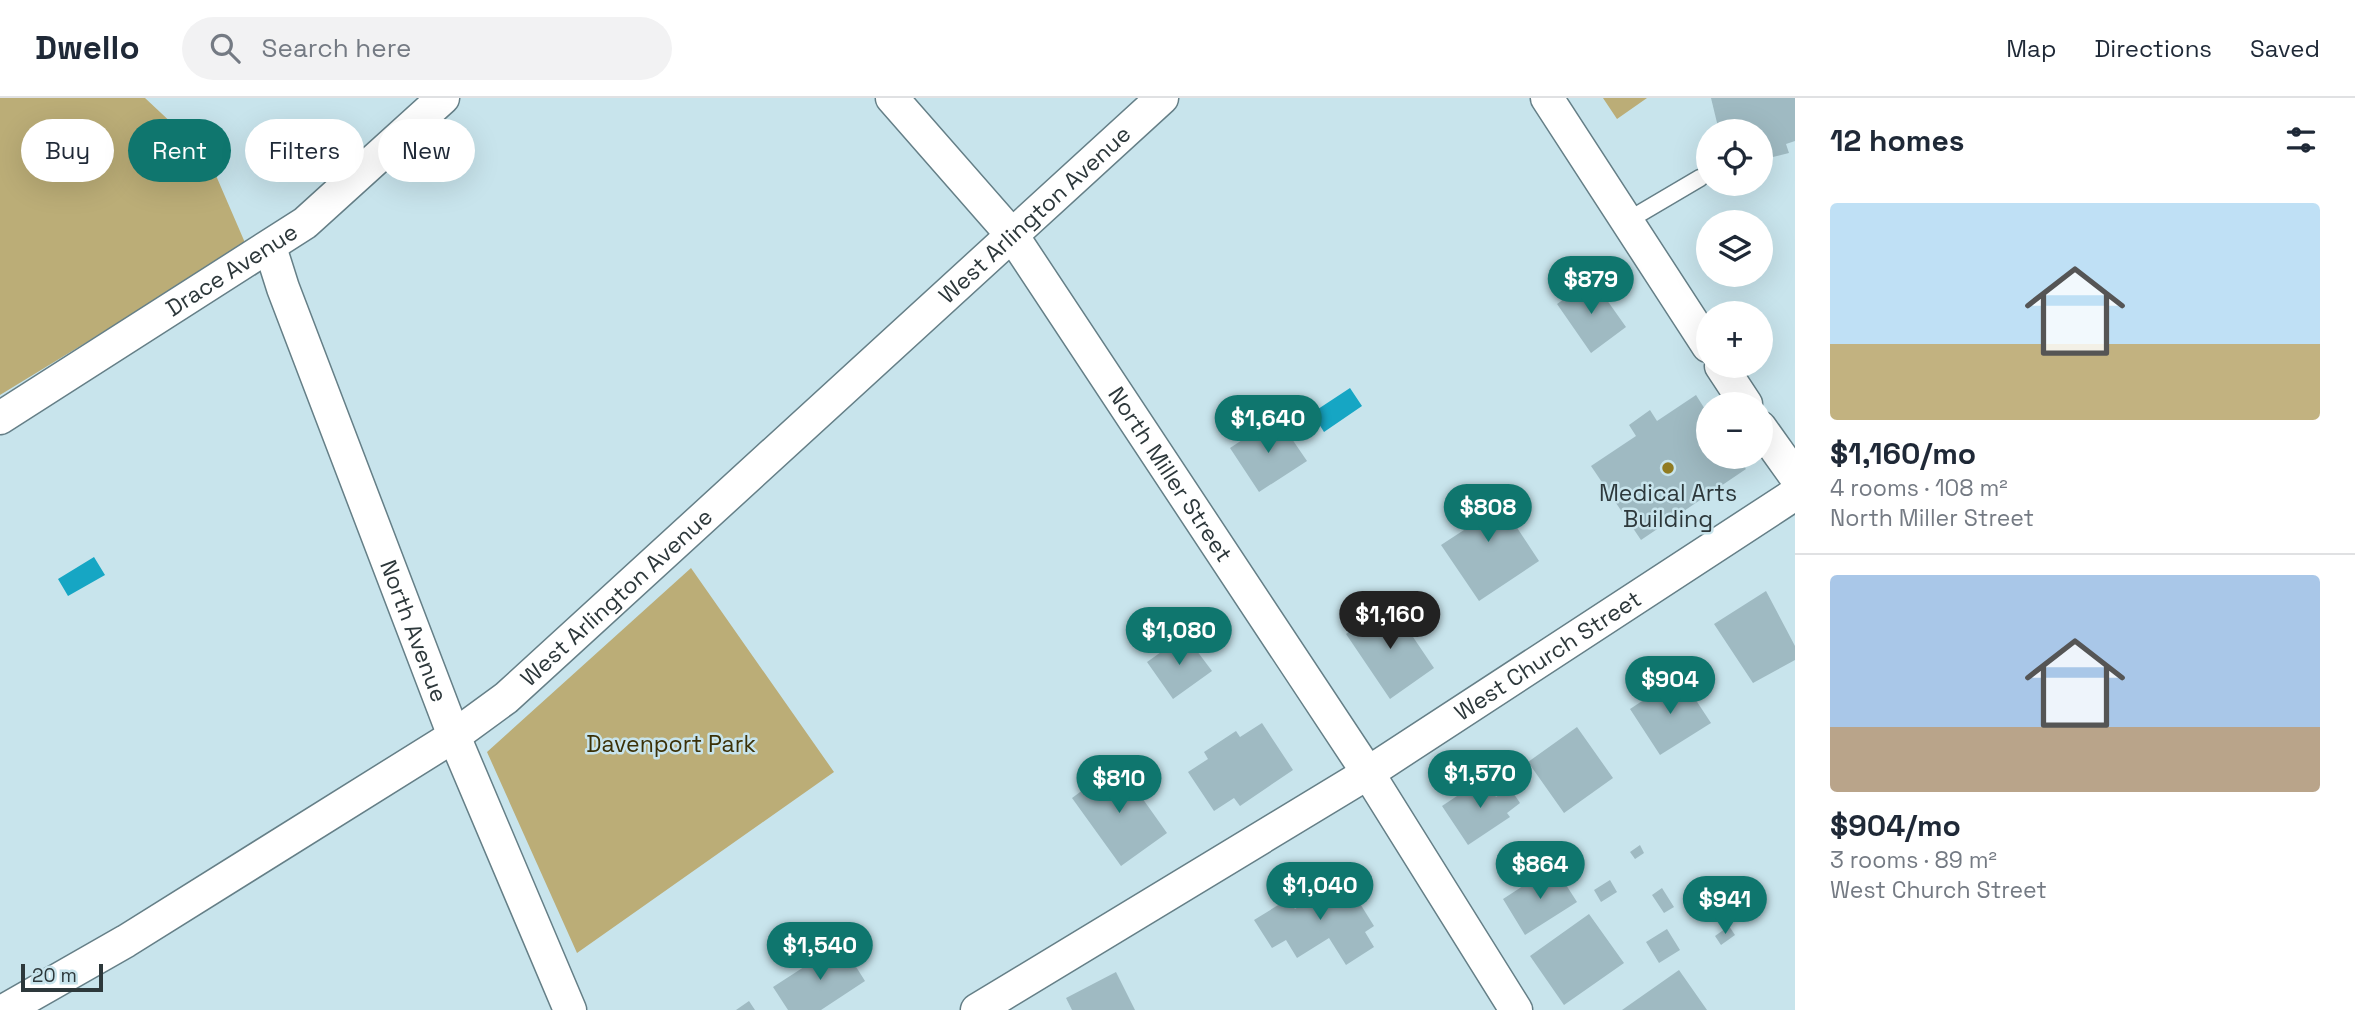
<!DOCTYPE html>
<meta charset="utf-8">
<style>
:root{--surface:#fff;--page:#f2f2f3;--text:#1f2937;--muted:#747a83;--line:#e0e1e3;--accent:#0f766e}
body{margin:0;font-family:"Space Grotesk",sans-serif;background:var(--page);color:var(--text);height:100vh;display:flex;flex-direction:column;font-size:26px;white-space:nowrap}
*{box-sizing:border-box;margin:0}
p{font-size:23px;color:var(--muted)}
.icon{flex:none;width:38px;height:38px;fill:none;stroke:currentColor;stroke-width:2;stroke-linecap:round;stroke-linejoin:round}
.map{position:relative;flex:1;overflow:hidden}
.panel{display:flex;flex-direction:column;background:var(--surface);width:560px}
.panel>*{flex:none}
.hud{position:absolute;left:21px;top:21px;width:665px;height:63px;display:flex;gap:14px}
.tools{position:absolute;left:1696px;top:21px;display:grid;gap:14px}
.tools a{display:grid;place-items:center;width:77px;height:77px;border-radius:50%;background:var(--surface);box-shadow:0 7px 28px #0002;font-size:35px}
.scale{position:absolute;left:21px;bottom:18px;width:82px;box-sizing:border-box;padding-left:7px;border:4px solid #2d383b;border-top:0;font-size:19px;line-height:24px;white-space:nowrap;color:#2d383b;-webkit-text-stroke:5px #c8e4ec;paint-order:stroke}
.price{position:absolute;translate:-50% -60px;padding:0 16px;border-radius:24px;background:var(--accent);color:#fff;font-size:23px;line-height:46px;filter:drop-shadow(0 2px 4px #0008)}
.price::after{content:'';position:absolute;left:50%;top:42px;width:21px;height:16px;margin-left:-10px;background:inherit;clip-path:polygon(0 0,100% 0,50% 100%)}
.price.active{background:#222;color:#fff}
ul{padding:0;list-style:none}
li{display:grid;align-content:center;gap:14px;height:371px;padding:0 35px}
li+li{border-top:2px solid var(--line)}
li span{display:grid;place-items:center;height:217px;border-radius:7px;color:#555}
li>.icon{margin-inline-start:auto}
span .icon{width:126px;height:126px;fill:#fffc;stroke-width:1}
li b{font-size:30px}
h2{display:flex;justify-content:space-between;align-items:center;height:84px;padding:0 35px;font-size:30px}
.chip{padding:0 24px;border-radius:32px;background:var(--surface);box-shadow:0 7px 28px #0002;font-size:24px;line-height:63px}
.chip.active{background:var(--accent);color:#fff}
header{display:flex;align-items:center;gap:42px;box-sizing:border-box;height:98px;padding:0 35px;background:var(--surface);border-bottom:2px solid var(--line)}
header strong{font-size:33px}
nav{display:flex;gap:38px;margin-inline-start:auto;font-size:24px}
.search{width:490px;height:63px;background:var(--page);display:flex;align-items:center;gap:18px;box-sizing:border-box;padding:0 24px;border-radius:38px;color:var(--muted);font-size:26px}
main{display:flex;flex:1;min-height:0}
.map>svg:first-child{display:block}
</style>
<header>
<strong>Dwello</strong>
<div class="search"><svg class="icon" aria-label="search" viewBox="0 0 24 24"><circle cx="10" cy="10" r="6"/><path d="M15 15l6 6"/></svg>Search here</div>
<nav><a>Map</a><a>Directions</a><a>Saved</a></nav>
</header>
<main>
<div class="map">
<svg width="1795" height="912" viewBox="0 0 1795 912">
<rect width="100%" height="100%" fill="#c8e4ec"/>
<path fill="#bbad77" d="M0,0H145L208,59L246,147L0,297Z
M1603,0H1647L1617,21Z
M691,470L834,674L577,855L487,654Z"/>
<path fill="#16a6c4" d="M1350,290L1362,308L1324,334L1312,315Z
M94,459L105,477L68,498L58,481Z"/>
<path fill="#9fbac2" d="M1711,0H1795V43L1786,46L1789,55L1765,61L1767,68L1760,70V33H1719Z
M1592,181L1626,229L1591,255L1557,206Z
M1696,297L1708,316V359H1737L1746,371L1641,442L1591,368L1636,338L1629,327L1650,312L1657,323Z
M1277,319L1307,363L1259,394L1230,350Z
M1488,386L1539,463L1479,503L1441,447L1464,432L1450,412Z
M1766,493L1795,548V562L1753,585L1714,526Z
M1390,505L1434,570L1390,601L1346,536Z
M1185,537L1212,573L1173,601L1147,564Z
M1680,578L1711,625L1660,657L1630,611Z
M1262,625L1293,672L1240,708L1234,700L1214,713L1188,674L1208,661L1204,654L1236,633L1240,639Z
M1577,629L1613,680L1564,715L1528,664Z
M1118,666L1167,735L1121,768L1072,700Z
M1484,680L1496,699L1510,690L1520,705L1507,715L1510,719L1468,747L1442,708Z
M1640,747L1644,755L1635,761L1630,754Z
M1554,768L1577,804L1525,837L1503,801Z
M1327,775L1339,794L1349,788L1374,828L1365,834L1374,849L1346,867L1329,840L1297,860L1286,842L1272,850L1254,822L1288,801L1295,811L1306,804L1299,793Z
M1610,782L1617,794L1601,804L1594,792Z
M1662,790L1674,809L1664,815L1652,797Z
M1589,816L1624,865L1564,907L1530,858Z
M1729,828L1735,837L1721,847L1715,838Z
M1667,831L1680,852L1659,865L1646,844Z
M841,845L865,883L821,912H788L773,889Z
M1679,872L1707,912H1622Z
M1116,874L1135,912H1072L1066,900Z
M749,903L755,912H736Z"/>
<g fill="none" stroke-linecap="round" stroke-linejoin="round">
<g stroke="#657f87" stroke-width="19">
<path id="lane" d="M1627,123L1700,80"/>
</g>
<g stroke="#657f87" stroke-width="35">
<g id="street">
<path id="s1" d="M892,0L1012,137L1368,675L1516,912"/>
<path d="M1547,0L1708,248"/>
<path id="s2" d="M270,149L283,190L454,638L570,912"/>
<path d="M1721,268L1746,306"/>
<path id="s3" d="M0,320L305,125L443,0"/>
<path d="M1760,329L1795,378"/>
<path id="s4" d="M5,912L126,843L454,638L506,600L1162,0"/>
<path id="s5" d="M977,912L1368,675L1795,396"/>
</g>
</g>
<use href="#lane" stroke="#fff" stroke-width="16"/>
<use href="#street" stroke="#fff" stroke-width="32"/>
</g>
<circle fill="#907b21" stroke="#c8e4ec" stroke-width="2.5" cx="1668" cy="370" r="7"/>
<g text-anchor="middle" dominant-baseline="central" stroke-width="5" stroke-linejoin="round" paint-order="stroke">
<g font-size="23" fill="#2d383b" stroke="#c8e4ec">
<text stroke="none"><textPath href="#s4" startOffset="1307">West Arlington Avenue</textPath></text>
<text stroke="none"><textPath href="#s3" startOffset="275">Drace Avenue</textPath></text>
<text stroke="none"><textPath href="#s1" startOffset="469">North Miller Street</textPath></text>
<text stroke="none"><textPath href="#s4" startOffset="740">West Arlington Avenue</textPath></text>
<text stroke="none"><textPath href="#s2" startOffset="410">North Avenue</textPath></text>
<text stroke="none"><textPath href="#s5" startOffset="672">West Church Street</textPath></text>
</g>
<g font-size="23" fill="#2d383b" stroke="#c8e4ec">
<text x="1668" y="395">Medical Arts<tspan x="1668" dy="26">Building</tspan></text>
</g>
<g font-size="23" fill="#3a3006" stroke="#c8e4ec">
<text x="671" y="646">Davenport Park</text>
</g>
</g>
</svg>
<div class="tools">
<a><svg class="icon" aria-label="locate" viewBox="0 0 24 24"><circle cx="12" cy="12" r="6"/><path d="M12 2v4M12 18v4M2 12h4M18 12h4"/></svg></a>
<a><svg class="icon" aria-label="layers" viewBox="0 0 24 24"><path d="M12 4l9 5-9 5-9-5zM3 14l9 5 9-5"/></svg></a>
<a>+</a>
<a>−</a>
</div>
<div class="scale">20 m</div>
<b class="price" style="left:1591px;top:218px">$879</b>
<b class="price" style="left:1268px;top:357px">$1,640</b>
<b class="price" style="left:1488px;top:446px">$808</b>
<b class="price active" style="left:1390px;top:553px">$1,160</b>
<b class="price" style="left:1179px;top:569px">$1,080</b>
<b class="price" style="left:1670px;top:618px">$904</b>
<b class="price" style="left:1480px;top:712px">$1,570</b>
<b class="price" style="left:1119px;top:717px">$810</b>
<b class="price" style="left:1540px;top:803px">$864</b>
<b class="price" style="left:1320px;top:824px">$1,040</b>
<b class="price" style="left:1725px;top:838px">$941</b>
<b class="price" style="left:820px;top:884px">$1,540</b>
<div class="hud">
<a class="chip">Buy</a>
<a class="chip active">Rent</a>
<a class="chip">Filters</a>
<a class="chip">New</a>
</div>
</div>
<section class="panel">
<h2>12 homes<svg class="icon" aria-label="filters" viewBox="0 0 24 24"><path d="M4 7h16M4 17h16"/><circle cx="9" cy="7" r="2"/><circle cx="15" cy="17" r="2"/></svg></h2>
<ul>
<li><span style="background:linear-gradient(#bfe0f5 65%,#c2b280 0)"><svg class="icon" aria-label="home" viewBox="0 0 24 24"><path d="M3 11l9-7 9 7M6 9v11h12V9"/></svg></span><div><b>$1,160/mo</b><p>4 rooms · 108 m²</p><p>North Miller Street</p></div></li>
<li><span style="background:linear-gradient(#a9c7e8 70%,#b9a48a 0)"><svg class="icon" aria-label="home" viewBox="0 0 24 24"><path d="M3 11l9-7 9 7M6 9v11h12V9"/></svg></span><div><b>$904/mo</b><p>3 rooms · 89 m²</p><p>West Church Street</p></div></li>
</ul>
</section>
</main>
